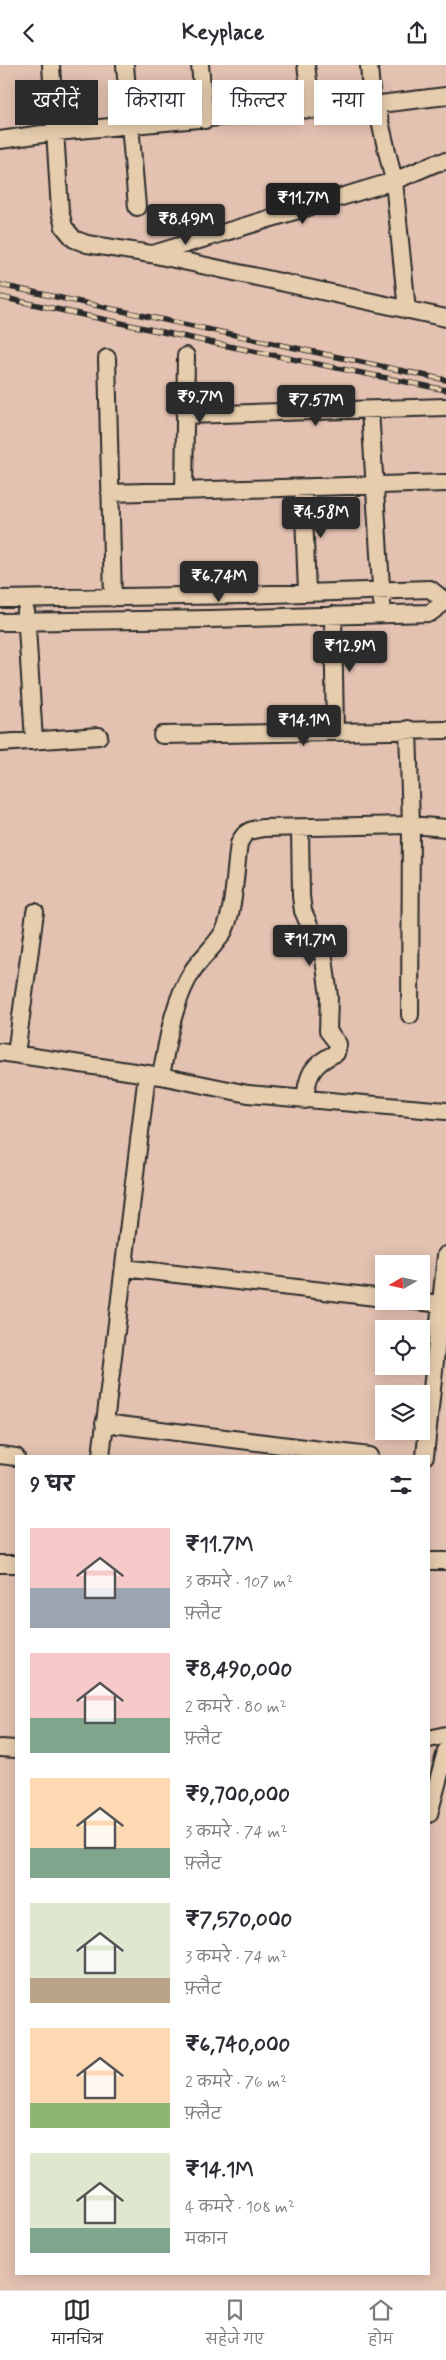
<!DOCTYPE html>
<html lang="hi">
<meta charset="utf-8">
<style>
:root{--surface:#fff;--page:#f2f2f3;--text:#2b2b33;--muted:#7c7c81;--line:#e1e1e2;--accent:#2b2b2b}
body{margin:0;font-family:Mynerve,"Playpen Sans Deva",sans-serif;background:var(--page);color:var(--text);height:100vh;display:flex;flex-direction:column;font-size:19px;white-space:nowrap}
*{box-sizing:border-box;margin:0}
p{font-size:16px;color:var(--muted)}
.icon{flex:none;width:28px;height:28px;fill:none;stroke:currentColor;stroke-width:2;stroke-linecap:round;stroke-linejoin:round}
.map{position:relative;flex:1;overflow:hidden}
.side{position:absolute;left:15px;top:1390px;width:415px;height:820px;display:flex;flex-direction:column;background:var(--surface);border-radius:0px;box-shadow:0 2px 12px #0003}
.side>*{flex:none}
.guide{position:absolute;left:15px;top:15px;width:416px;height:45px;display:flex;gap:10px}
.needle{width:32px;rotate:261deg}
.controls{position:absolute;left:375px;top:1190px;display:grid;gap:10px}
.controls a{display:grid;place-items:center;width:55px;height:55px;border-radius:0px;background:var(--surface);box-shadow:0 2px 12px #0003;font-size:25px}
.price{position:absolute;translate:-50% -42px;padding:0 11px;border-radius:5px;background:var(--accent);color:#fff;font-size:16px;line-height:32px;filter:drop-shadow(0 1px 2px #0008)}
.price::after{content:'';position:absolute;left:50%;top:30px;width:15px;height:11px;margin-left:-8px;background:inherit;clip-path:polygon(0 0,100% 0,50% 100%)}
.price.active{background:#222;color:#fff}
ul{padding:0;list-style:none}
li{display:flex;align-items:center;gap:15px;height:125px;padding:0 15px}
li span{display:grid;place-items:center;flex:none;width:140px;height:100px;border-radius:0px;color:#555}
li>.icon{margin-inline-start:auto}
span .icon{width:60px;height:60px;fill:#fffc;stroke-width:1}
li b{font-size:21px}
h2{display:flex;justify-content:space-between;align-items:center;height:60px;padding:0 15px;font-size:21px}
.chip{padding:0 18px;border-radius:0px;background:var(--surface);box-shadow:0 2px 12px #0003;font-size:18px;line-height:45px}
.chip.active{background:var(--accent);color:#fff}
header{display:flex;justify-content:space-between;align-items:center;height:65px;padding:0 15px;background:var(--surface);font-size:22px;font-weight:800}
.tab-bar{display:flex;justify-content:space-around;align-items:center;height:70px;border-top:1px solid var(--line);background:var(--surface);font-size:14px;color:var(--muted)}
.tab-bar a{display:grid;justify-items:center;gap:2px}
.tab-bar .active{color:var(--accent)}
.map>svg:first-child{display:block}
</style>
<header><svg class="icon" aria-label="back" viewBox="0 0 24 24"><path d="M15 5l-7 7 7 7"/></svg>Keyplace<svg class="icon" aria-label="share" viewBox="0 0 24 24"><path d="M12 15V3M7 8l5-5 5 5M5 13v7h14v-7"/></svg></header>
<div class="map">
<svg width="446" height="2225" viewBox="0 0 446 2225">
<rect width="100%" height="100%" fill="#e4c2b2"/>
<filter id="ink" filterUnits="userSpaceOnUse"><feTurbulence type="fractalNoise" baseFrequency=".02" numOctaves="2"/><feDisplacementMap in="SourceGraphic" scale="10" xChannelSelector="R" yChannelSelector="G"/><feConvolveMatrix kernelMatrix="1 2 1 2 8 2 1 2 1" color-interpolation-filters="sRGB"/></filter>
<g filter="url(#ink)">
<g fill="none" stroke-linecap="round" stroke-linejoin="round">
<g stroke="#2b2b2b" stroke-width="20">
<path id="minor" d="M51,0L60,146L64,162L74,174L87,179L151,189L446,253
M125,0L137,142
M200,0L205,55
M306,0L312,45
M369,0L372,40L446,31
M0,75L56,67L363,39L372,40L378,48L394,116L407,245
M153,189L394,116L436,98L446,96
M107,293L113,533
M370,345L382,537
M185,350L446,342
M303,423L307,527
M184,426L186,291
M110,428L446,418
M0,534L244,530L430,524L445,536
M26,546L34,676
M333,550L335,666
M0,557L210,554L430,548L446,536
M408,664L411,760L410,950
M162,670L446,665
M0,678L99,671
M300,764L301,831L303,846L324,893L329,932L328,966L338,979L336,988C312,999 307,1010 305,1035
M0,987L161,1011L248,1029L446,1046
M16,989L35,847
M161,1011C168,974 173,937 193,905C202,892 216,880 224,866C235,844 235,804 239,779C244,766 250,765 263,763L411,760L446,763
M124,1203L384,1233
M415,1236L441,1239
M104,1358L369,1391
M0,1390L16,1392
M101,1391L147,1009
M425,1391L446,1190
M429,1496H446
M0,1499H16
M429,1674L446,1670
M0,1683L16,1684
M429,1749L446,1686"/>
</g>
<use href="#minor" stroke="#e6cdae" stroke-width="16"/>
<g stroke="#2b2b2b" stroke-width="5.5">
<path id="rail" d="M0,220L446,315
M0,232L223,280L446,325"/>
</g>
<use href="#rail" stroke="#e6cdae" stroke-width="4" stroke-dasharray="11" stroke-linecap="butt"/>
</g>
</g>
</svg>
<div class="controls">
<a><svg class="needle" viewBox="-14 -14 28 28"><path d="M0-13l5 13h-10z" fill="#e53935"/><path d="M0 13l5-13h-10z" fill="#7c7c81"/></svg></a>
<a><svg class="icon" aria-label="locate" viewBox="0 0 24 24"><circle cx="12" cy="12" r="6"/><path d="M12 2v4M12 18v4M2 12h4M18 12h4"/></svg></a>
<a><svg class="icon" aria-label="layers" viewBox="0 0 24 24"><path d="M12 4l9 5-9 5-9-5zM3 14l9 5 9-5"/></svg></a>
</div>
<b class="price active" style="left:303px;top:160px">₹11.7M</b>
<b class="price" style="left:186px;top:181px">₹8.49M</b>
<b class="price" style="left:200px;top:359px">₹9.7M</b>
<b class="price" style="left:316px;top:362px">₹7.57M</b>
<b class="price" style="left:321px;top:474px">₹4.58M</b>
<b class="price" style="left:219px;top:538px">₹6.74M</b>
<b class="price" style="left:350px;top:608px">₹12.9M</b>
<b class="price" style="left:304px;top:682px">₹14.1M</b>
<b class="price" style="left:310px;top:902px">₹11.7M</b>
<div class="guide">
<a class="chip active">खरीदें</a>
<a class="chip">किराया</a>
<a class="chip">फ़िल्टर</a>
<a class="chip">नया</a>
</div>
<section class="side">
<h2>9 घर<svg class="icon" aria-label="filters" viewBox="0 0 24 24"><path d="M4 7h16M4 17h16"/><circle cx="9" cy="7" r="2"/><circle cx="15" cy="17" r="2"/></svg></h2>
<ul>
<li><span style="background:linear-gradient(#f6c9c9 60%,#9aa5b1 0)"><svg class="icon" aria-label="home" viewBox="0 0 24 24"><path d="M3 11l9-7 9 7M6 9v11h12V9"/></svg></span><div><b>₹11.7M</b><p>3 कमरे · 107 m²</p><p>फ़्लैट</p></div></li>
<li><span style="background:linear-gradient(#f6c9c9 65%,#7fa58c 0)"><svg class="icon" aria-label="home" viewBox="0 0 24 24"><path d="M3 11l9-7 9 7M6 9v11h12V9"/></svg></span><div><b>₹8,490,000</b><p>2 कमरे · 80 m²</p><p>फ़्लैट</p></div></li>
<li><span style="background:linear-gradient(#ffd9b3 70%,#7fa58c 0)"><svg class="icon" aria-label="home" viewBox="0 0 24 24"><path d="M3 11l9-7 9 7M6 9v11h12V9"/></svg></span><div><b>₹9,700,000</b><p>3 कमरे · 74 m²</p><p>फ़्लैट</p></div></li>
<li><span style="background:linear-gradient(#dfe7d0 75%,#b9a48a 0)"><svg class="icon" aria-label="home" viewBox="0 0 24 24"><path d="M3 11l9-7 9 7M6 9v11h12V9"/></svg></span><div><b>₹7,570,000</b><p>3 कमरे · 74 m²</p><p>फ़्लैट</p></div></li>
<li><span style="background:linear-gradient(#ffd9b3 75%,#8fb573 0)"><svg class="icon" aria-label="home" viewBox="0 0 24 24"><path d="M3 11l9-7 9 7M6 9v11h12V9"/></svg></span><div><b>₹6,740,000</b><p>2 कमरे · 76 m²</p><p>फ़्लैट</p></div></li>
<li><span style="background:linear-gradient(#dfe7d0 75%,#7fa58c 0)"><svg class="icon" aria-label="home" viewBox="0 0 24 24"><path d="M3 11l9-7 9 7M6 9v11h12V9"/></svg></span><div><b>₹14.1M</b><p>4 कमरे · 108 m²</p><p>मकान</p></div></li>
</ul>
</section>
</div>
<nav class="tab-bar">
<a class="active"><svg class="icon" aria-label="map" viewBox="0 0 24 24"><path d="M3 6l6-2 6 2 6-2v14l-6 2-6-2-6 2zM9 4v14M15 6v14"/></svg>मानचित्र</a>
<a><svg class="icon" aria-label="saved" viewBox="0 0 24 24"><path d="M7 4h10v16l-5-4-5 4z"/></svg>सहेजे गए</a>
<a><svg class="icon" aria-label="home" viewBox="0 0 24 24"><path d="M3 11l9-7 9 7M6 9v11h12V9"/></svg>होम</a>
</nav>
